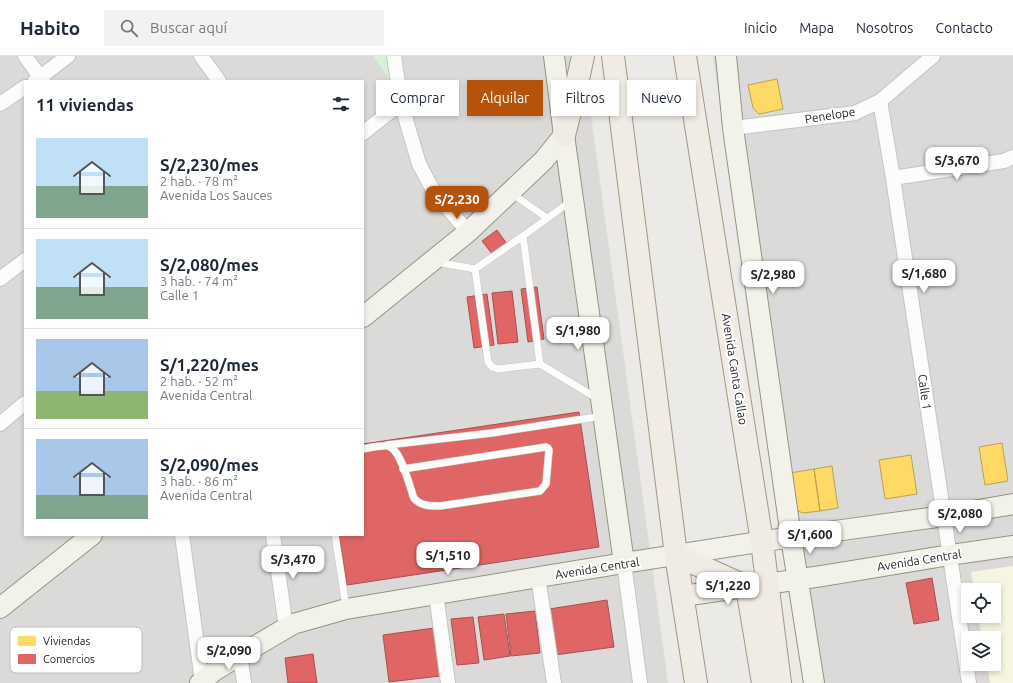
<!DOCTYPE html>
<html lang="es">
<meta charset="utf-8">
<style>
:root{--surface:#fff;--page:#f2f2f3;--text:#1f2937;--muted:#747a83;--line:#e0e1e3;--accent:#b45309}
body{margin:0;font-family:Ubuntu,sans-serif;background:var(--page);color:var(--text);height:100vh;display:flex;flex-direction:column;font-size:15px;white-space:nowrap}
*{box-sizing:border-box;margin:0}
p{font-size:13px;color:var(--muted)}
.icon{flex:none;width:22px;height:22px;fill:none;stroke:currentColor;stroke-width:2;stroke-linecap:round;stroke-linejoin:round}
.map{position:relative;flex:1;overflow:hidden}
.sheet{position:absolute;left:24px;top:24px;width:340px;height:456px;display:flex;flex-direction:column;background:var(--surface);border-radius:0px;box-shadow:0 2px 6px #0003}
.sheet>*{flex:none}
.top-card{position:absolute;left:376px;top:24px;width:380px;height:36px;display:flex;gap:8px}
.controls{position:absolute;left:961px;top:527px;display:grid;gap:8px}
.controls a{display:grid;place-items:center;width:40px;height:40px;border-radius:0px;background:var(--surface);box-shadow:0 2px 6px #0003;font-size:20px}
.price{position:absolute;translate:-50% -34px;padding:0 9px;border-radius:8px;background:#fff;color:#222;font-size:13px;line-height:26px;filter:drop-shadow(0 1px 2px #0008)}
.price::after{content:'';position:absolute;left:50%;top:24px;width:12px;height:9px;margin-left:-6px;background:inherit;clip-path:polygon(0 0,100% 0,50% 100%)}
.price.selected{background:var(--accent);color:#fff}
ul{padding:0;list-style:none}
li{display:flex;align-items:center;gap:12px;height:100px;padding:0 12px}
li+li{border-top:1px solid var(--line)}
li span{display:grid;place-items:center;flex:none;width:112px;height:80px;border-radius:0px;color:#555}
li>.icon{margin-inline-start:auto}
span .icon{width:48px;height:48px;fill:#fffc;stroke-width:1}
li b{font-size:17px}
h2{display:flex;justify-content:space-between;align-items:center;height:48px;padding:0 12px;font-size:17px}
.tag{padding:0 14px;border-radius:0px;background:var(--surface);box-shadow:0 2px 6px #0003;font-size:14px;line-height:36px}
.tag.selected{background:var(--accent);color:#fff}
header{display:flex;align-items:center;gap:24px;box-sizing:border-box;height:56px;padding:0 20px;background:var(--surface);border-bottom:1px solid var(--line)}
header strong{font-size:19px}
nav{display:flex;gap:22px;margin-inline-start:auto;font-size:14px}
.search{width:280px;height:36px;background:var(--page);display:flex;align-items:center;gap:10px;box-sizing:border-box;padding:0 14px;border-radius:0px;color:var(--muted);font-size:15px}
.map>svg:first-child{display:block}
</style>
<header>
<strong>Habito</strong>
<div class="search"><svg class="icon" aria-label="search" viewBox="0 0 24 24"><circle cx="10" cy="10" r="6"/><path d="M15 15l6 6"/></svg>Buscar aquí</div>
<nav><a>Inicio</a><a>Mapa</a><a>Nosotros</a><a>Contacto</a></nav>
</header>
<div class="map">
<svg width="1013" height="627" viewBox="0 0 1013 627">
<rect width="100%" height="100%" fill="#eceae7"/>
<path fill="#dbdad8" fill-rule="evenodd" d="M0,0H583L668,627H0ZM25,25H363V479H25Z
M713,0H1013V627H803ZM968,534H994V560H968ZM968,582H994V608H968Z"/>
<path fill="#f6f5e2" d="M1013,510V627H990L987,608H994V582H982L978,560H994V534H974L971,516Z"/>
<path fill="#d4f2d4" d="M373,0H387L390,24Z"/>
<path fill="#ffd966" stroke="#bca150" d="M777,23L783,53L759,58L753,52L748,29Z
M1002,387L1008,425L985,429L979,391Z
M911,399L917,438L885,443L879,404Z
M832,410L838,452L820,455L814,413Z
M814,413L820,455L803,457L798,455L795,450L790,417Z"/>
<path fill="#e06666" stroke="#a65050" d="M497,174L507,188L493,199L482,185Z
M537,231L544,283L528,286L521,233Z
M512,235L518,286L498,288L492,237Z
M487,238L494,289L474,292L467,241Z
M579,356L599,491L347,529L339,479H363V388Z
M932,522L939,564L914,568L906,527Z
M607,544L614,591L555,599L549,553Z
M535,555L540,597L511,600L506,558Z
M504,558L510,600L484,604L478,561Z
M473,561L479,607L457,609L451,563Z
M434,572L440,620L389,626L383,579Z
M313,598L317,627H288L285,602Z"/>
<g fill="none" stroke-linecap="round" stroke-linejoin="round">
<g stroke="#c5c4c3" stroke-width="8">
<path id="lane" d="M511,137L547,162
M571,145L523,180L540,308L598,343
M436,206L475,213L523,180
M475,213L488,306L492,311L498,313L540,308
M387,389L492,377L603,360
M363,393C368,392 384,389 388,390C400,393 407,422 411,433C412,435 412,439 414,442C420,450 431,450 440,450L540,435L546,428L549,394L548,392L546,391L403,413
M335,479L346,551"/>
</g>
<g stroke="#c5c4c3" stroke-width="16">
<path id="street" d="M25,0L43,25
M201,0L219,25
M394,0L401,47L419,108L434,136L468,176
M35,25L68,0
M880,45L893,122L969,627
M0,48L25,31
M733,72L855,57L880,45L933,0
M363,77L401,47
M893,122L1004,105L1013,101
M0,223L25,204
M0,368L25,347
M182,479L202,625
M273,479L286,572
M624,507L640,627
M538,521L554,627
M436,538L448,627
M240,599L244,627"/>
</g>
<g stroke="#94957f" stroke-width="22">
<path id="secondary" d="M554,0L564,79L624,507
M726,0L733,72L791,481L814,627
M363,261L468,176L544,104L564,79
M683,540L822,520L950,499L1013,490
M0,552L92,479
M200,627L214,615L240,599L293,568L346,553L624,507L791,481L944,460L1013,448"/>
</g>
<g stroke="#a29783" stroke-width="24">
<path id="primary" d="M613,0L676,499L696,627
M685,0L762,486L780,627
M564,79L575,37L583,0
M676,499L747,531L763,627"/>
</g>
<use href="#lane" stroke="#fcfcfb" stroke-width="7"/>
<use href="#street" stroke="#fcfcfb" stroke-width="14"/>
<use href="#secondary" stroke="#f3f2ea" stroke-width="20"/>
<use href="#primary" stroke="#f0ebe4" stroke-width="22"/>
</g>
<g text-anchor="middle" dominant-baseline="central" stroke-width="4" stroke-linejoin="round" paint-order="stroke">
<g font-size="12" fill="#1e1e1e" stroke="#fff">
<text transform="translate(830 59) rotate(-9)">Penelope</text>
<text transform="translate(735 313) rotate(81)">Avenida Canta Callao</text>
<text transform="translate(925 336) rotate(82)">Calle 1</text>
<text transform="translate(919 504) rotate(-9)">Avenida Central</text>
<text transform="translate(597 512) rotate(-9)">Avenida Central</text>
</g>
</g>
<rect x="10" y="571" width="132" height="46" rx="6" fill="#fff" stroke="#bcbcbc" stroke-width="1"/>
<rect x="18" y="580" width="18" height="10" fill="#ffd966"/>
<rect x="18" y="598" width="18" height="10" fill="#e06666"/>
<g font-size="11" fill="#1e1e1e">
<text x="43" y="589">Viviendas</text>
<text x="43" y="607">Comercios</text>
</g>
</svg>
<div class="controls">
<a><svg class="icon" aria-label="locate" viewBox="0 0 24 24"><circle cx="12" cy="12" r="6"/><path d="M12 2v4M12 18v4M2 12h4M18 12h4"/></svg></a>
<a><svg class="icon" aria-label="layers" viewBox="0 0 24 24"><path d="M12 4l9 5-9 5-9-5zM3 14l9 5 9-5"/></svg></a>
</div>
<b class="price" style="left:957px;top:125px">S/3,670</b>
<b class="price selected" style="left:457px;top:164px">S/2,230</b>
<b class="price" style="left:924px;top:238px">S/1,680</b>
<b class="price" style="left:773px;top:239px">S/2,980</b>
<b class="price" style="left:578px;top:295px">S/1,980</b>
<b class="price" style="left:960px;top:478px">S/2,080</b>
<b class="price" style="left:810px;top:499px">S/1,600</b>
<b class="price" style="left:448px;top:520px">S/1,510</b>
<b class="price" style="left:293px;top:524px">S/3,470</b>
<b class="price" style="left:728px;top:550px">S/1,220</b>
<b class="price" style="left:229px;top:615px">S/2,090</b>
<div class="top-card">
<a class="tag">Comprar</a>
<a class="tag selected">Alquilar</a>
<a class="tag">Filtros</a>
<a class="tag">Nuevo</a>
</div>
<section class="sheet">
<h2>11 viviendas<svg class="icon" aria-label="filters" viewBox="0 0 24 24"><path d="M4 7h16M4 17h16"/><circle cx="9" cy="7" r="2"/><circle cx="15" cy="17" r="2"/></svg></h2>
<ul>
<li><span style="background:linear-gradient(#bfe0f5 60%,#7fa58c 0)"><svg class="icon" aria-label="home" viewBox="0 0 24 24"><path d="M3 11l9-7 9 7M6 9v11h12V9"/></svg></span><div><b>S/2,230/mes</b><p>2 hab. · 78 m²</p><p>Avenida Los Sauces</p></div></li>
<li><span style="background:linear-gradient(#bfe0f5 60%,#7fa58c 0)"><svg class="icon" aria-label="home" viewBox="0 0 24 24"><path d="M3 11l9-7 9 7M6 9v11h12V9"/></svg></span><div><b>S/2,080/mes</b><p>3 hab. · 74 m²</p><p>Calle 1</p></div></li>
<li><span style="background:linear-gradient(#a9c7e8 65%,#8fb573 0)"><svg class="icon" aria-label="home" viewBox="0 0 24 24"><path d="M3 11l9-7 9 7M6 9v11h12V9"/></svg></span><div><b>S/1,220/mes</b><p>2 hab. · 52 m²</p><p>Avenida Central</p></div></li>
<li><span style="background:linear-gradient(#a9c7e8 70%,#7fa58c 0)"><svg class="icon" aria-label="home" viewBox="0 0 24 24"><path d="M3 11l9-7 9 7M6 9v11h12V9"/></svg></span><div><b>S/2,090/mes</b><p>3 hab. · 86 m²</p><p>Avenida Central</p></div></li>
</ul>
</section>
</div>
